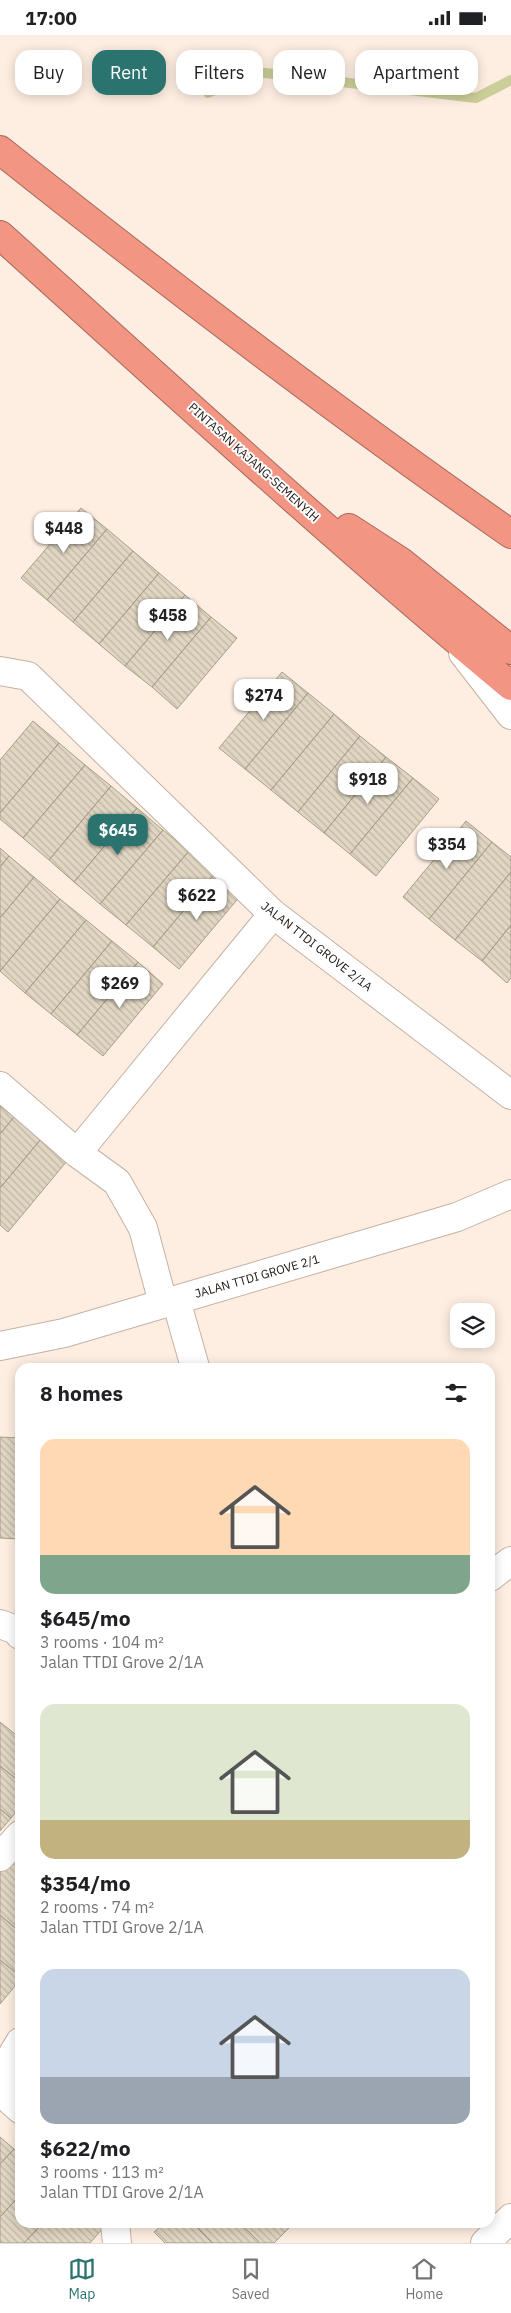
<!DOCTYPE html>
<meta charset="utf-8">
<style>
:root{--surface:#fff;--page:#f2f2f2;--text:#202124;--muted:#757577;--line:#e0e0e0;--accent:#2a736e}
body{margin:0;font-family:"IBM Plex Sans",sans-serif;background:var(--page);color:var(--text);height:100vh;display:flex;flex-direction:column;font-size:19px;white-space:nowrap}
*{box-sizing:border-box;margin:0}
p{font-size:16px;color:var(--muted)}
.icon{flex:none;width:28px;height:28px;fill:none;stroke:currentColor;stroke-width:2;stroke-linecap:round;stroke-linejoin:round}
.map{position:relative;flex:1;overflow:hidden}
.side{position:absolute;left:15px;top:1328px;width:480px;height:865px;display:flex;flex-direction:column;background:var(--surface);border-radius:15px;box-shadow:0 2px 12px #0003}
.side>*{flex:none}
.banner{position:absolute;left:15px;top:15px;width:481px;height:45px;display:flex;gap:10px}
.fabs{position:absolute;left:450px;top:1268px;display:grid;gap:10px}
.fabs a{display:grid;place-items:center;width:45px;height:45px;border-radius:10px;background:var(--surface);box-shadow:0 2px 12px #0003;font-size:25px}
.price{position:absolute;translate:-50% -42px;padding:0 11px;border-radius:10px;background:#fff;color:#222;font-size:16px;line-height:32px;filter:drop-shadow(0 1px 2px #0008)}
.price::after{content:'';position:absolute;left:50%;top:30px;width:15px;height:11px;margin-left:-8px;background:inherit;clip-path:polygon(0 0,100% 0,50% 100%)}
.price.current{background:var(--accent);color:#fff}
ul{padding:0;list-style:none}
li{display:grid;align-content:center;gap:10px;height:265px;padding:0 25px}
li span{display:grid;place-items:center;height:155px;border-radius:15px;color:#555}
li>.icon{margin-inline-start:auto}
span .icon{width:90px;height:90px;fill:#fffc;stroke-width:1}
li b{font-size:21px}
h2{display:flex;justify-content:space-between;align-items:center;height:60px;padding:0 25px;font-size:21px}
.tag{padding:0 18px;border-radius:15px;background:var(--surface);box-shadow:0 2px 12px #0003;font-size:18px;line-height:45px}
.tag.current{background:var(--accent);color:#fff}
.status{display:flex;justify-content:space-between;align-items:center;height:35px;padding:0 25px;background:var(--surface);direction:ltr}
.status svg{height:14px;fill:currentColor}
.tabs{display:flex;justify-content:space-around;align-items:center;height:70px;border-top:1px solid var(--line);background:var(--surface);font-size:14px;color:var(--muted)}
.tabs a{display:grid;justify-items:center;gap:2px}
.tabs .current{color:var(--accent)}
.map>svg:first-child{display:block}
</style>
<div class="status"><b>17:00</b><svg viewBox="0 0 49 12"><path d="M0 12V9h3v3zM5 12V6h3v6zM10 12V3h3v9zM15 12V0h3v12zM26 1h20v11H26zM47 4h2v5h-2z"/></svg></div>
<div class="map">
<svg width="511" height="2208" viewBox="0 0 511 2208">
<defs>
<pattern id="building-back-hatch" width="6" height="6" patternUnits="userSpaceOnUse" patternTransform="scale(1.25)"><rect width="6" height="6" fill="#e0d6c2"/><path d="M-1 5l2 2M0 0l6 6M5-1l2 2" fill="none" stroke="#c0b7a6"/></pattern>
</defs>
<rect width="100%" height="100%" fill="#feeee2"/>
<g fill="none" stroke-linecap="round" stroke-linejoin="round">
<path stroke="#cbce98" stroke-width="10" d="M208,58L257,37L476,63L511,45"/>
</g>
<path fill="url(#building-back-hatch)" stroke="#a79e8b" d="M81,473L107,494L47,565L21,543Z
M107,494L133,516L73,587L47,565Z
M133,516L159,538L99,609L73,587Z
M159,538L185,560L125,631L99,609Z
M185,560L211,582L152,652L125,631Z
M211,582L237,603L177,674L152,652Z
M282,637L308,658L245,734L219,713Z
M308,658L334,679L271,755L245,734Z
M334,679L360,701L298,777L271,755Z
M33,686L59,708L0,778V725Z
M360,701L386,722L324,798L298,777Z
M59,708L85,730L23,803L0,784V778Z
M386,722L413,743L350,819L324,798Z
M85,730L111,751L49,825L23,803Z
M413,743L439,764L376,841L350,819Z
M111,751L137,773L74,847L49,825Z
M137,773L163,795L100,869L74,847Z
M466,786L492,807L429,884L403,862Z
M163,795L189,816L126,890L100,869Z
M492,807L511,822V837L455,905L429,884Z
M0,813L9,821L0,832Z
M189,816L215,838L153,912L126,890Z
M9,821L34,842L0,883V832Z
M511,837V890L482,926L455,905Z
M215,838L241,860L179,934L153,912Z
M34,842L60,864L0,936V883Z
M60,864L86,885L25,958L0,936Z
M86,885L112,906L51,979L25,958Z
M511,890V943L507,948L482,926Z
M112,906L138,927L77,1000L51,979Z
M138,927L163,949L103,1021L77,1000Z
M0,1071L14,1082L0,1099Z
M14,1082L41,1104L0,1153V1099Z
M41,1104L67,1126L8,1197L0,1190V1153Z
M0,1402L20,1403V1504L0,1503Z
M0,1687L20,1703V1747L0,1731Z
M0,1731L20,1747V1772L11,1783L0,1774Z
M0,1774L11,1783L0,1796Z
M20,1810V1897L0,1880V1829Z
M0,1880L20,1897V1941L0,1925Z
M0,1925L20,1941V1945L0,1969Z
M0,2102L14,2114L0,2129Z
M14,2114L20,2119V2160L0,2182V2129Z
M20,2160V2188H43L24,2208H0V2182Z
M43,2188H97L103,2193L90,2208H24Z
M165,2188H193L212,2208H165L154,2197Z
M193,2188H240L260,2208H212Z
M240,2188H287L291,2191L274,2208H260Z"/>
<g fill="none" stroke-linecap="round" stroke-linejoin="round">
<g stroke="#c4b1a3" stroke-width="30">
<path id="minor" d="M463,618L511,680
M0,636L28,641L273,879L511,1060
M0,1051L77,1118L117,1147L143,1193L163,1268
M77,1118L273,879
M176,1265L195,1332
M0,1311L64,1298L457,1182L511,1159
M490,1542L511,1526
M0,1589L19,1596L20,1600
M0,1822L20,1800
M20,2007L7,2029L10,2065L20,2074
M115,2188L117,2208
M485,2208L511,2183"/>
</g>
<g stroke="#a7685b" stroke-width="30">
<path id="highway" d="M0,115C167,248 336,377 511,499
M0,200C169,352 336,506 511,651
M349,493L400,526L511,615"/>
</g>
<use href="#minor" stroke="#fff" stroke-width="28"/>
<use href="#highway" stroke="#f29583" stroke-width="28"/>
</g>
<g text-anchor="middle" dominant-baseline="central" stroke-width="4" stroke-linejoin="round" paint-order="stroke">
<g font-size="12" fill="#1c1510" stroke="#fff">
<text transform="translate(254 427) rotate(42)">PINTASAN KAJANG-SEMENYIH</text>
<text transform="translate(317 911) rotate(38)">JALAN TTDI GROVE 2/1A</text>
<text transform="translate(257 1241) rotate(-16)">JALAN TTDI GROVE 2/1</text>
</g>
</g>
</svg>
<div class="fabs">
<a><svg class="icon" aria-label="layers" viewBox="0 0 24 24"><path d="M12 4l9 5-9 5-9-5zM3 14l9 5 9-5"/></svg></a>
</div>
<b class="price" style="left:64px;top:519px">$448</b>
<b class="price" style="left:168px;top:606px">$458</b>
<b class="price" style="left:264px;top:686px">$274</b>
<b class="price" style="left:368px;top:770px">$918</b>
<b class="price current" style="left:118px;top:821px">$645</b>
<b class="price" style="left:447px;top:835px">$354</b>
<b class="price" style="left:197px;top:886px">$622</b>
<b class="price" style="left:120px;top:974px">$269</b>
<div class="banner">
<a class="tag">Buy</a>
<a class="tag current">Rent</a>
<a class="tag">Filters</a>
<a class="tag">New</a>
<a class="tag">Apartment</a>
</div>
<section class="side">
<h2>8 homes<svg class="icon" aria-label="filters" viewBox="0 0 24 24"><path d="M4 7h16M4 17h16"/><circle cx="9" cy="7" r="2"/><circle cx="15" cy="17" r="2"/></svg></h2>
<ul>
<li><span style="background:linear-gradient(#ffd9b3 75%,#7fa58c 0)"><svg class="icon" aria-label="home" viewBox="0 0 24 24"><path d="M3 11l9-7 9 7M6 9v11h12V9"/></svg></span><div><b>$645/mo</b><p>3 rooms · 104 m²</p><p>Jalan TTDI Grove 2/1A</p></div></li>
<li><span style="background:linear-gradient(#dfe7d0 75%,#c2b280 0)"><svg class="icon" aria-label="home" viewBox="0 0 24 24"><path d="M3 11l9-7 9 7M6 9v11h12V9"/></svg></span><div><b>$354/mo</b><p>2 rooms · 74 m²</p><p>Jalan TTDI Grove 2/1A</p></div></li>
<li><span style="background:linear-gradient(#c9d6e8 70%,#9aa5b1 0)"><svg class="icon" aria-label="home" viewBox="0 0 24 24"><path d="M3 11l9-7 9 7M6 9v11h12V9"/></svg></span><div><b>$622/mo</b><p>3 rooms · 113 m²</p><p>Jalan TTDI Grove 2/1A</p></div></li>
</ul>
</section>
</div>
<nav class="tabs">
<a class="current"><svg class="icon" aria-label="map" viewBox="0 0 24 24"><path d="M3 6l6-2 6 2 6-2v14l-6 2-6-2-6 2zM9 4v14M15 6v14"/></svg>Map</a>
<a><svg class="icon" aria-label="saved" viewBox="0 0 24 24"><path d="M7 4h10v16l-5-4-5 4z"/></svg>Saved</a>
<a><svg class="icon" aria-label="home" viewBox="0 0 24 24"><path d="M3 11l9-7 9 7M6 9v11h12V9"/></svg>Home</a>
</nav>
